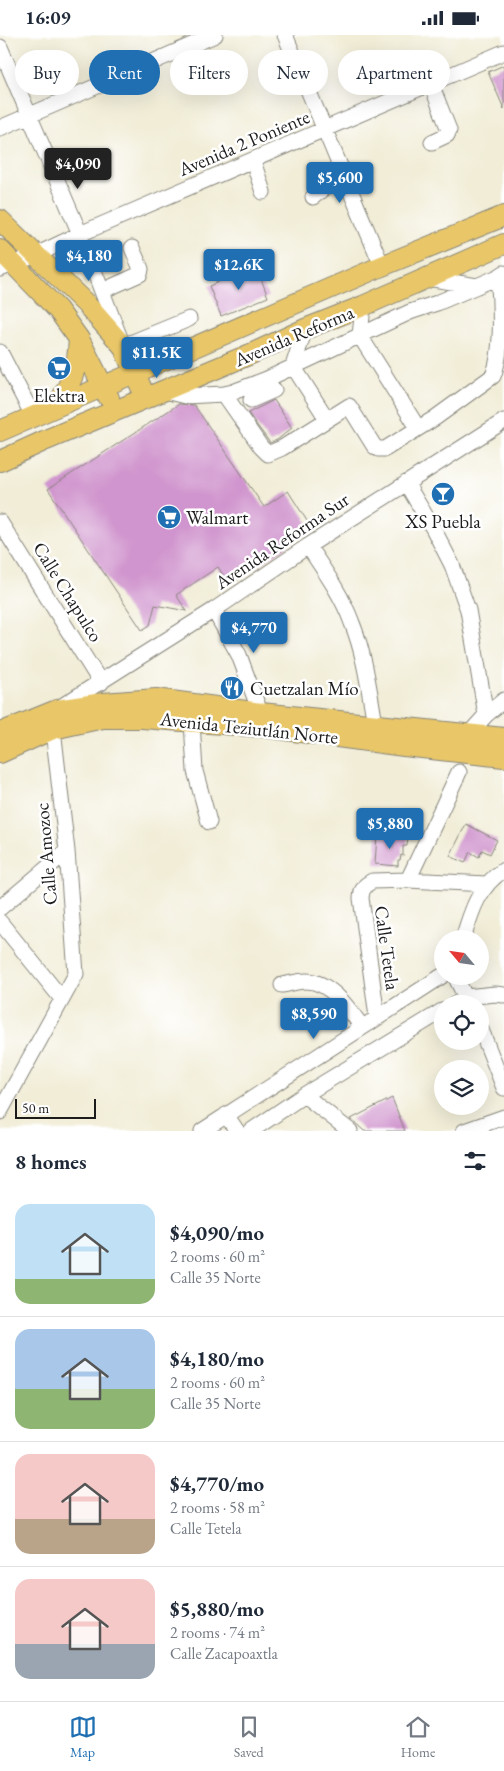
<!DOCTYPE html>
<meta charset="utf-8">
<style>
:root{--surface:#fff;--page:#f2f2f3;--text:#1f2937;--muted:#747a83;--line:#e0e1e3;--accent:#1f6fb2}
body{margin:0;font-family:"EB Garamond",serif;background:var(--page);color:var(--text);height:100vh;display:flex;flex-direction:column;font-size:19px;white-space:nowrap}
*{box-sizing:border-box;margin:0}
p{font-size:16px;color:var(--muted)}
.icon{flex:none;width:28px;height:28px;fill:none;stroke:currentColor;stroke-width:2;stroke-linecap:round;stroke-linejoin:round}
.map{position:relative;height:1096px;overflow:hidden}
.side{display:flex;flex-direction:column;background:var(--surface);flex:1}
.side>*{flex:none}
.banner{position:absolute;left:15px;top:15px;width:475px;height:45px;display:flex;gap:10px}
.needle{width:32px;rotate:299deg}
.controls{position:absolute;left:434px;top:895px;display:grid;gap:10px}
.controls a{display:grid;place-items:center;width:55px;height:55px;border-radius:50%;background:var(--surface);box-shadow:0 5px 20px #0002;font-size:25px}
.scale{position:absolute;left:15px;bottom:12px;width:81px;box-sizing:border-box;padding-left:5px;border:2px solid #1c1c1c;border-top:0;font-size:14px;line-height:18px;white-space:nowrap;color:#1c1c1c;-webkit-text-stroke:4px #fff;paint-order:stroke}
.price{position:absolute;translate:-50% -42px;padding:0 11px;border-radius:5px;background:var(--accent);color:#fff;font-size:16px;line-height:32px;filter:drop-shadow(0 1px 2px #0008)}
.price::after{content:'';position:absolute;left:50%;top:30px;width:15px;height:11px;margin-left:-8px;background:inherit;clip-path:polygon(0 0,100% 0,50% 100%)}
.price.active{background:#222;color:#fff}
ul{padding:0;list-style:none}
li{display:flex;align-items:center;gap:15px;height:125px;padding:0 15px}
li+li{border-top:1px solid var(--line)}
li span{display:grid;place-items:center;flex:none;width:140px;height:100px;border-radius:15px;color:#555}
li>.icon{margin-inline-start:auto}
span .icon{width:60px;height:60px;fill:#fffc;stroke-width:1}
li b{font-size:21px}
h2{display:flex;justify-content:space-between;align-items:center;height:60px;padding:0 15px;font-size:21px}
.pill{padding:0 18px;border-radius:22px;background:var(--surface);box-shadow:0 5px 20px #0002;font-size:18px;line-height:45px}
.pill.active{background:var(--accent);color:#fff}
.status{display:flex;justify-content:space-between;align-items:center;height:35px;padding:0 25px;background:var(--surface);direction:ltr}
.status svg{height:14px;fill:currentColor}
.menu{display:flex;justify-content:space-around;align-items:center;height:70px;border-top:1px solid var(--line);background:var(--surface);font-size:14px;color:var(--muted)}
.menu a{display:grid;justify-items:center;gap:2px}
.menu .active{color:var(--accent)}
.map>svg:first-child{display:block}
</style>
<div class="status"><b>16:09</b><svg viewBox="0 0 49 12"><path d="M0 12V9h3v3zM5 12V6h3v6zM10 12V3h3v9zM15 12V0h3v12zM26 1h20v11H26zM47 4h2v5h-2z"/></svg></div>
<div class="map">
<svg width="504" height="1096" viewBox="0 0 504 1096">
<rect width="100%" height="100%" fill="#fff"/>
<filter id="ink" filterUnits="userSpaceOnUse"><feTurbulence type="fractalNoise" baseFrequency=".02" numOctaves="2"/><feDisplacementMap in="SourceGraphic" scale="10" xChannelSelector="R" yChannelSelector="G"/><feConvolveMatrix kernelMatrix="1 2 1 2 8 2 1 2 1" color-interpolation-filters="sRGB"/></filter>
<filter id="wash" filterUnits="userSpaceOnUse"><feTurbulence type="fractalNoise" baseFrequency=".0096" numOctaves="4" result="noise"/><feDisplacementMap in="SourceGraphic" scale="20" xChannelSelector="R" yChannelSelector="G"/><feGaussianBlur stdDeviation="1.12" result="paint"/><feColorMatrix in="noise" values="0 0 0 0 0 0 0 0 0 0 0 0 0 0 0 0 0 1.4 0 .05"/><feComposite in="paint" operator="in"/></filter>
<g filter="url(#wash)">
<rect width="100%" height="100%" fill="#f1edd7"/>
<g id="blocks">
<path fill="#d095ce" d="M504,30V74L488,37Z
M256,231L268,262L221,281L209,251Z
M274,365L292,393L277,405L270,408L248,378Z
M179,369L194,370L264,472L288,456L309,489L286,504L289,510L229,550L218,532L176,560L187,576L155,570L150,590L142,595L48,454Z
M466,789L497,805L490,819L482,815L479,822L470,817L465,828L450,821Z
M377,800L408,802L407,811H403V821L401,820L400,825H398V831L375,829Z
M392,1063L405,1096H364L351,1084Z"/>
</g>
</g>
<g filter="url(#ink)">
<use href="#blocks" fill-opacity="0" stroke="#86847a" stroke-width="1"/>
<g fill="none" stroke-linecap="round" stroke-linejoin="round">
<g stroke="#86847a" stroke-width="17">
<path id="minor" d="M285,0L382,231
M0,12L80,199L123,311L189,284
M431,49L449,95L447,100L432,107
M0,93L215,0
M253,126L263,157
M313,162L343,137
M0,234L36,220L80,199L504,17
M427,243L477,251
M102,256L140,239L141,234L132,213
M363,271L360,301L418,393
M305,294L293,331L327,384
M0,317L33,381
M165,356L185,361L224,359L233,357L267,344L410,277L437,268L498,242L504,238
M224,359L261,412L268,419L282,413L349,371L374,411L378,414H385L435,383L493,341C503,317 501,268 498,242
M251,365L274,355
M406,448L434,495L452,530L468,575L486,680L468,700L466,706
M0,487L101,648
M308,511C324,535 342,560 352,588C365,620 369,655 375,689
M214,575L239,620L263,685
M62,671L214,575L308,511L504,386
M486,680L504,665
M192,687L195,736L209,787
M408,845L459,737
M0,873L67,816
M0,887L62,964
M463,904C471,877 479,850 504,835
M455,941L469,969
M282,950C290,949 298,946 306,946C330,946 349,974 362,992
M455,969L466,962L495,959L504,960
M377,982L361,863L362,856L366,850L372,846L408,845L486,849
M480,992L504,1053
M304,1060L350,1096
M0,1077L76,939L67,816L53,694
M226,1080L237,1096
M202,1096L442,941
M251,1096L304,1060L442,976
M464,1096L504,1082"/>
</g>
<g stroke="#86847a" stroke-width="22">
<path id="major" d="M0,185L87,270L123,311L141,352
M0,215L58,275L79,304L109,363
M57,371C73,344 77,336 79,304
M0,396L382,231L504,181
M0,426L46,405L253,318L305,294L363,271L504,209
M0,698L57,675L103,668L156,664L261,678L504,703
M0,718L53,694L103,683H142L264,692L404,711L504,722"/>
</g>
<use href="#minor" stroke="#fff" stroke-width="15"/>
<use href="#major" stroke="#e9c769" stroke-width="20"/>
</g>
</g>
<defs>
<g id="supermarket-disc" transform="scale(1.25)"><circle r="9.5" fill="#1f6fb2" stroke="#fff"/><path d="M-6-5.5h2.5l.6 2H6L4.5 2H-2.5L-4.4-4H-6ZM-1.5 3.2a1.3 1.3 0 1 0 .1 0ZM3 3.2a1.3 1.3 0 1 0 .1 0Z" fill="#fff"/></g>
<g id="bar-disc" transform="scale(1.25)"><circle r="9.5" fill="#1f6fb2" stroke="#fff"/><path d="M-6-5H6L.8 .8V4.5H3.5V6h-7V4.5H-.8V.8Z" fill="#fff"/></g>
<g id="restaurant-disc" transform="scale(1.25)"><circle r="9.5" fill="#1f6fb2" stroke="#fff"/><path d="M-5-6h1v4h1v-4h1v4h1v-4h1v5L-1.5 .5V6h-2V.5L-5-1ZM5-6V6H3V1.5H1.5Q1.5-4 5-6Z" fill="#fff"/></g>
</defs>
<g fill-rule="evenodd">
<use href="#supermarket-disc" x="59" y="333"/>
<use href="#bar-disc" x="443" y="459"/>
<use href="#supermarket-disc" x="169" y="482"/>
<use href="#restaurant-disc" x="232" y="653"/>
</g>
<g text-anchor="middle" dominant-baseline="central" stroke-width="5" stroke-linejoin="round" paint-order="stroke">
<g font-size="19" fill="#1c1c1c" stroke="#fff">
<text transform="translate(244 108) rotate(-23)">Avenida 2 Poniente</text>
<text transform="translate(294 301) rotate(-23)">Avenida Reforma</text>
<text transform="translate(282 506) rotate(-34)">Avenida Reforma Sur</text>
<text transform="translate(68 557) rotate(58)">Calle Chapulco</text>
<text transform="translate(249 693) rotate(6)">Avenida Teziutlán Norte</text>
<text transform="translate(46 819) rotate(-95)">Calle Amozoc</text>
<text transform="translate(387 913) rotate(82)">Calle Tetela</text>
</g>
<g font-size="19" fill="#1c1c1c" stroke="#fff">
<text x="59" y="360">Elektra</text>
<text x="186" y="482" text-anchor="start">Walmart</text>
<text x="443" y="486">XS Puebla</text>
<text x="250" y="653" text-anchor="start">Cuetzalan Mío</text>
</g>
</g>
</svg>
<div class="controls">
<a><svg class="needle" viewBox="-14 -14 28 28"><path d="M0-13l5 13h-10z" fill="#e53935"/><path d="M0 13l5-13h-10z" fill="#747a83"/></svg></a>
<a><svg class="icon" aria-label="locate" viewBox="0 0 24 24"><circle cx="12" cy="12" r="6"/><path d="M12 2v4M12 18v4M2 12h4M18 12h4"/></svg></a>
<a><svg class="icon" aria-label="layers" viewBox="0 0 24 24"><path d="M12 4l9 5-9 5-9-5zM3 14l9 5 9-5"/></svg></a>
</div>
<div class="scale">50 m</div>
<b class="price active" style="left:78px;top:155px">$4,090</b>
<b class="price" style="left:340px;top:169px">$5,600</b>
<b class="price" style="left:89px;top:247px">$4,180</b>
<b class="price" style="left:239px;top:256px">$12.6K</b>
<b class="price" style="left:157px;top:344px">$11.5K</b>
<b class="price" style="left:254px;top:619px">$4,770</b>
<b class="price" style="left:390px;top:815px">$5,880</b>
<b class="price" style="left:314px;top:1005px">$8,590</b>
<div class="banner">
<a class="pill">Buy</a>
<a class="pill active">Rent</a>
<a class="pill">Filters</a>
<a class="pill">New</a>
<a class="pill">Apartment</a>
</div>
</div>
<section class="side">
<h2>8 homes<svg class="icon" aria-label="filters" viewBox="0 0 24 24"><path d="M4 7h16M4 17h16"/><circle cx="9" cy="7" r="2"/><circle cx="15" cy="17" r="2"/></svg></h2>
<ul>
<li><span style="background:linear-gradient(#bfe0f5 75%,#8fb573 0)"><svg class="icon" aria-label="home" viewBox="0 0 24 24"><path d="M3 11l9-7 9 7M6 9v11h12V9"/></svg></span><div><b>$4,090/mo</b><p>2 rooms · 60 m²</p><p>Calle 35 Norte</p></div></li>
<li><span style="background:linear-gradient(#a9c7e8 60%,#8fb573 0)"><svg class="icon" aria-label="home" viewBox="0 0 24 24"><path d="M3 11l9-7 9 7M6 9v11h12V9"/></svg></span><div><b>$4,180/mo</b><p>2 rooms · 60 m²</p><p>Calle 35 Norte</p></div></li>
<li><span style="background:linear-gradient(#f6c9c9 65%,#b9a48a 0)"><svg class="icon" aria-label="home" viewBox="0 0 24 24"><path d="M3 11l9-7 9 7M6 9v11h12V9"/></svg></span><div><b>$4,770/mo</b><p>2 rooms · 58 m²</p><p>Calle Tetela</p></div></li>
<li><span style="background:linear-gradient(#f6c9c9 65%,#9aa5b1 0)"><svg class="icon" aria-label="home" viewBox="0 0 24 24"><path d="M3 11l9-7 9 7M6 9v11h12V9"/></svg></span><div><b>$5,880/mo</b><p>2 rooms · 74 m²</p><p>Calle Zacapoaxtla</p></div></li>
</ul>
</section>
<nav class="menu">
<a class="active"><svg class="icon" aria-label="map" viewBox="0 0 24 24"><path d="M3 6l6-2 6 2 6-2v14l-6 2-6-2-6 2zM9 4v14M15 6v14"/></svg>Map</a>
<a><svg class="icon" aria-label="saved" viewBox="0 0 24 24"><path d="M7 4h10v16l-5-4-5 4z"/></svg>Saved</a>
<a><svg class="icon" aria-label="home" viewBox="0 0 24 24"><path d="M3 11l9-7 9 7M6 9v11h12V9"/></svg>Home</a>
</nav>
